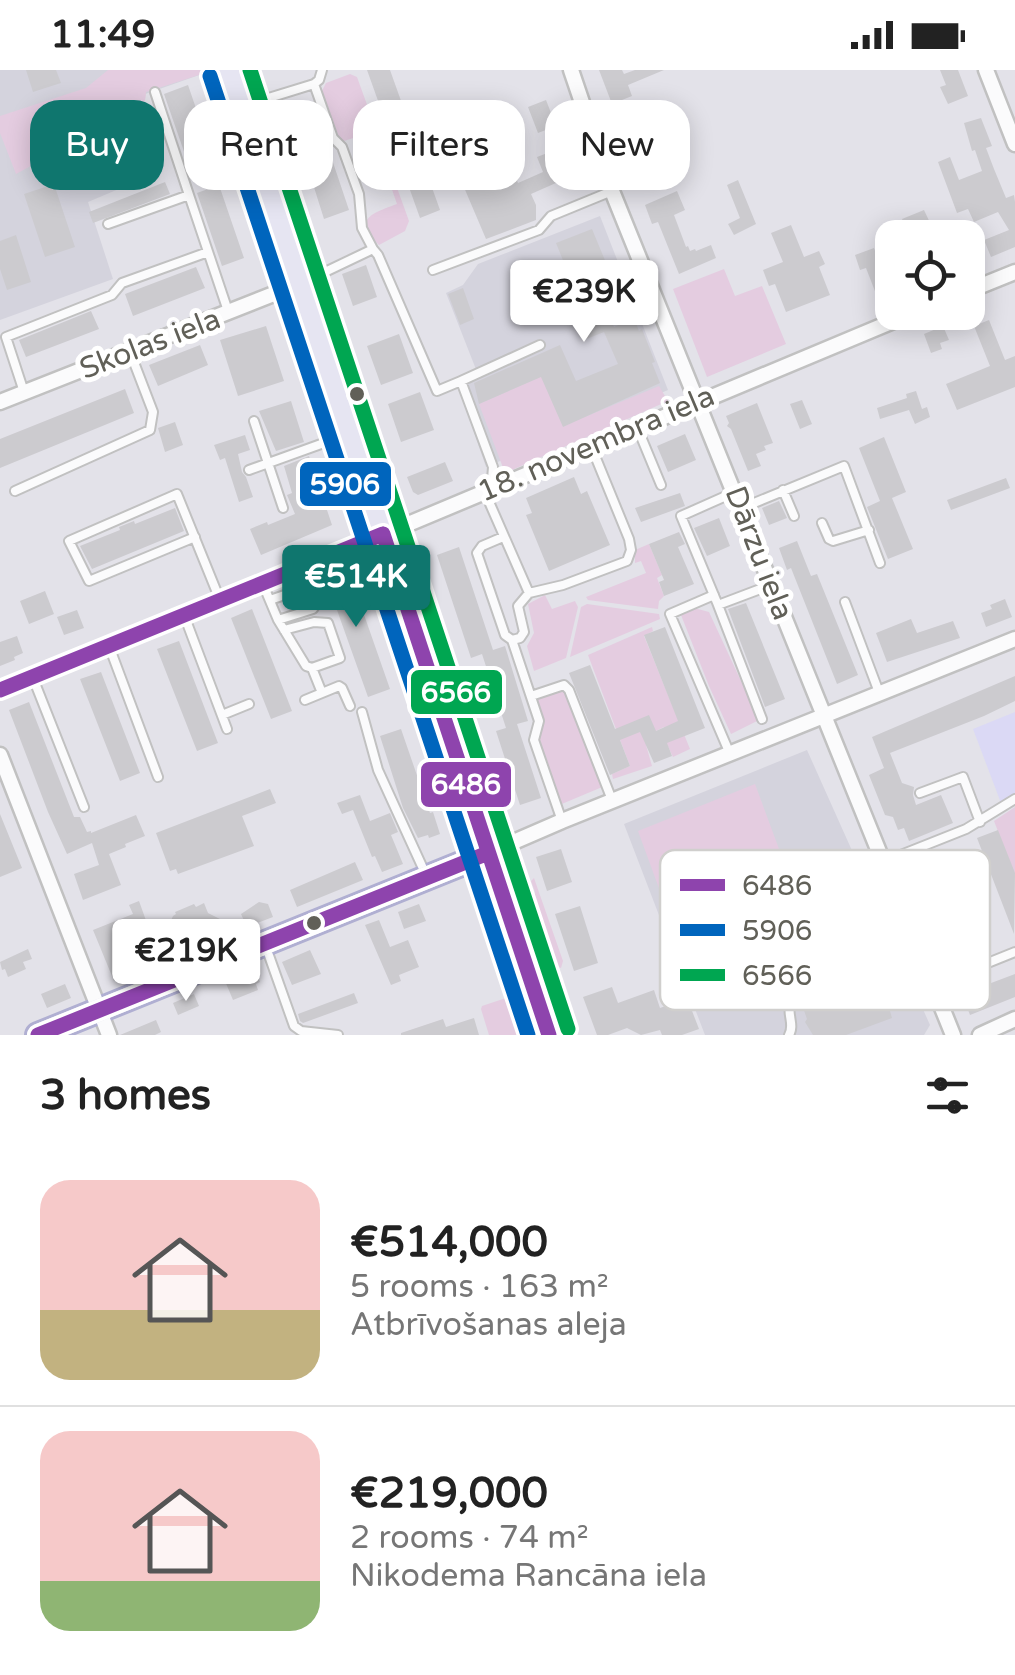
<!DOCTYPE html>
<meta charset="utf-8">
<style>
:root{--surface:#fff;--page:#f2f2f2;--text:#222;--muted:#767676;--line:#e0e0e0;--accent:#0f766e}
body{margin:0;font-family:"Varela Round",sans-serif;background:var(--page);color:var(--text);height:100vh;display:flex;flex-direction:column;font-size:38px;white-space:nowrap}
*{box-sizing:border-box;margin:0}
p{font-size:32px;color:var(--muted)}
.icon{flex:none;width:55px;height:55px;fill:none;stroke:currentColor;stroke-width:2;stroke-linecap:round;stroke-linejoin:round}
.map{position:relative;height:965px;overflow:hidden}
.panel{display:flex;flex-direction:column;background:var(--surface);flex:1}
.panel>*{flex:none}
.guide{position:absolute;left:30px;top:30px;width:955px;height:90px;display:flex;gap:20px}
.buttons{position:absolute;left:875px;top:150px;display:grid;gap:20px}
.buttons a{display:grid;place-items:center;width:110px;height:110px;border-radius:20px;background:var(--surface);box-shadow:0 5px 25px #0003;font-size:50px}
.price{position:absolute;translate:-50% -85px;padding:0 22px;border-radius:10px;background:#fff;color:#222;font-size:32px;line-height:65px;filter:drop-shadow(0 2px 5px #0008)}
.price::after{content:'';position:absolute;left:50%;top:60px;width:30px;height:22px;margin-left:-15px;background:inherit;clip-path:polygon(0 0,100% 0,50% 100%)}
.price.on{background:var(--accent);color:#fff}
ul{padding:0;list-style:none}
li{display:flex;align-items:center;gap:30px;height:250px;padding:0 40px}
li+li{border-top:2px solid var(--line)}
li span{display:grid;place-items:center;flex:none;width:280px;height:200px;border-radius:30px;color:#555}
li>.icon{margin-inline-start:auto}
span .icon{width:120px;height:120px;fill:#fffc;stroke-width:1}
li b{font-size:42px}
h2{display:flex;justify-content:space-between;align-items:center;height:120px;padding:0 40px;font-size:42px}
.tag{padding:0 35px;border-radius:30px;background:var(--surface);box-shadow:0 5px 25px #0003;font-size:35px;line-height:90px}
.tag.on{background:var(--accent);color:#fff}
.status{display:flex;justify-content:space-between;align-items:center;height:70px;padding:0 50px;background:var(--surface);direction:ltr}
.status svg{height:28px;fill:currentColor}
.map>svg:first-child{display:block}
</style>
<div class="status"><b>11:49</b><svg viewBox="0 0 49 12"><path d="M0 12V9h3v3zM5 12V6h3v6zM10 12V3h3v9zM15 12V0h3v12zM26 1h20v11H26zM47 4h2v5h-2z"/></svg></div>
<div class="map">
<svg width="1015" height="965" viewBox="0 0 1015 965">
<rect width="100%" height="100%" fill="#e3e2e9"/>
<path fill="#dbd9f5" d="M1015,642V730L1004,741L973,659Z"/>
<path fill="#d4d3dd" d="M0,0H200L202,4L134,28L159,102L88,132L113,209L0,250Z
M600,146L668,320L486,397L458,316L479,307L446,223L463,215L478,194Z
M807,680L930,955L924,965H705L624,754Z"/>
<path fill="#e4cce0" d="M108,0H200L202,4L146,22C146,44 125,57 110,71L93,61L73,92L40,91L16,104L0,63V46L86,18Z
M208,0H213L277,193L276,207Z
M350,4L357,7L409,151L405,161L379,175C351,149 373,143 397,134L372,62L344,71L340,70L322,21L326,13Z
M262,39L314,193L305,184L262,53Z
M724,199L735,226L762,216L786,274L707,307L673,219Z
M290,239L302,268L330,352L327,362L289,244Z
M542,306L563,356L659,316L668,331L505,403L479,334Z
M649,474L662,505L657,508L664,526L659,531L658,539L588,530L586,527L646,503L641,491L635,493V480Z
M406,489L415,494L496,731L492,744Z
M545,525L552,539L575,531L578,537L566,588L534,601L527,576L534,563L528,534Z
M587,534L659,544L660,549L570,587L581,537Z
M694,538L709,542L759,650L731,664L709,616L681,545Z
M652,557L653,561L644,566L690,679L673,687L666,672L664,657L656,661L659,668L646,675L652,696L613,709L612,704L630,696L588,585Z
M564,615L607,715L557,736L534,670L539,651L531,626Z
M418,635L433,662L463,754H457Z
M755,714L822,895L704,941L638,761Z
M1015,737V805L994,751Z
M519,808L522,810L554,907L545,903L542,897L513,810Z
M534,808L563,891L561,898L556,896L535,833V822L531,811Z
M485,817L534,965H527L480,826Z
M506,928L520,965H489L481,939L482,936Z"/>
<path fill="#cccbcf" d="M26,0H56L61,13L33,22Z
M367,0H390L440,140L420,148Z
M599,0H622L624,4L635,0H664L628,15L632,26L612,34Z
M940,0H958L968,26L948,34L940,17L946,15Z
M188,15L213,88L189,96L164,24Z
M546,30L556,56L538,63L528,37Z
M313,33L349,140L324,149L290,41Z
M493,42L506,72L495,77L481,47Z
M981,48L992,76L986,78L994,99L1006,128L1014,125L1015,132V177L991,187L984,170L1009,160L998,142L974,152L968,139L957,143L938,92L950,87L959,110L982,101L975,80L972,81L964,53Z
M640,63L653,96L634,104L621,70Z
M563,77L574,105L531,124L536,135V150L486,169L463,115L512,98L518,113L543,102L537,87Z
M738,110L756,154L734,165L728,154L740,148L727,115Z
M165,112L170,124L93,153L89,142Z
M54,114L75,177L45,187L24,124Z
M219,115L244,188L222,196L197,123Z
M677,121L685,140L674,145L686,177L688,176L690,181L695,179L696,181L711,175L716,188L679,204L658,152L652,154L645,135Z
M924,140L932,157L910,167L902,149Z
M791,155L804,187L819,181L825,194L819,197L830,225L786,242L775,214L769,216L763,200L783,192L771,163Z
M592,159L621,229L605,236L614,257L634,248L639,261L642,259L655,292L652,293L660,313L563,357L541,307L479,334L474,313L560,275L576,311L618,294L604,262L584,270L565,225L575,220L556,173Z
M16,165L31,212L7,220L0,199V171Z
M874,178L884,206L892,202V223L878,229L866,198L860,200L855,185Z
M366,195L377,227L353,236L342,204Z
M196,197L205,218L133,246L125,224Z
M463,218L474,249L460,255L448,224Z
M91,241L99,259L26,287L19,270Z
M989,250L1005,290L1015,286V317L957,340L946,314L990,296L974,256Z
M266,256L284,311L238,326L220,270Z
M943,256L949,270L940,273L942,279L931,283L924,264Z
M399,264L413,303L381,315L367,276Z
M200,275L208,295L158,316L149,295Z
M125,319L134,343L0,398V369Z
M916,321L922,339L927,337L930,347L915,354L909,340L880,349L877,338L907,328L906,324Z
M420,322L434,360L401,372L388,334Z
M802,330L812,354L800,359L790,334Z
M291,331L304,372L276,381L259,341Z
M757,333L773,373L764,376L766,380L756,384L761,396L748,401L731,359L727,356L729,353L726,346Z
M175,352L183,375L165,382L158,358Z
M685,364L696,390L668,402L657,376Z
M245,365L250,380L238,384L242,402L246,407L253,427L239,432L225,388L220,390L214,375Z
M884,367L906,422L892,428L913,479L888,489L867,437L880,431L859,378Z
M309,386L332,455L261,485L250,459L267,452L268,455L295,444L287,425L292,423L284,396Z
M445,392L453,411L418,425L413,422L407,407Z
M574,407L581,424L587,421L610,475L549,501L526,445L532,443L526,428Z
M1006,408L1010,418L951,440L947,430Z
M680,423L685,436L641,452L635,438Z
M779,431L787,448L769,455L762,438Z
M175,438L184,461L92,499L80,476L120,460L119,457L134,451L135,454Z
M719,448L730,476L707,486L694,458Z
M679,462L685,474L678,477L694,514L664,526L659,512L664,510L649,474Z
M797,471L811,506L817,504L858,605L837,614L791,498L787,500L779,478Z
M459,477L493,580L505,576L528,651L517,654L541,728L520,735L496,661L506,658L482,584L471,588L437,485Z
M351,498L357,515L354,516L390,619L368,627L332,526L325,529L318,511Z
M45,521L54,544L29,554L20,531Z
M1005,529L1012,547L986,557L981,543L992,539L990,535Z
M746,533L785,629L765,637L728,539Z
M252,539L292,641L271,649L231,548Z
M77,540L84,558L64,565L57,547Z
M911,549L917,563L953,551L960,568L887,592L876,563Z
M665,557L705,658L667,673L672,686L654,693L640,662L620,670L630,696L610,705L569,603L590,595L615,659L649,645L656,661L678,651L644,565Z
M17,566L23,583L14,587L15,590L0,596V572Z
M179,571L218,673L197,681L157,579Z
M101,602L140,703L120,711L80,609Z
M1015,606V631L984,646L890,683L902,713L914,717L913,725L916,735L941,725L953,753L909,771L904,758L898,760L893,747L885,745L869,705L884,698L872,667Z
M29,632L74,747H80L87,762L91,761V763L136,745L145,766L125,774L126,777L109,784L121,815L83,830L74,804L99,795L92,773L67,784L48,742L9,640Z
M401,659L430,743L433,742L440,764L429,768L428,765L418,768L403,738L380,666Z
M270,719L276,733L242,746L254,776L178,804L176,799L170,801L156,763Z
M360,725L370,751L390,743L398,762L391,765L403,794L382,802L375,786L372,787L353,740L342,744L337,733Z
M0,744L22,798L0,807Z
M998,760L1015,803L1014,864L977,768Z
M561,779L572,812L547,821L536,787Z
M355,792L363,810L297,837L290,820Z
M849,811L873,878L862,882L870,904L876,902L883,922L885,923L892,948L846,965H813L805,952L807,949L801,932L843,918L856,909L848,885L842,883L820,821Z
M139,831L148,856L123,866L137,902L114,911L93,860L133,844L129,835Z
M259,832L268,834L273,847L247,857L241,844Z
M204,833L208,843L222,850L216,865L207,860L183,870L178,880L164,874L165,870H162L173,846L176,844L175,842L194,834L196,837Z
M419,834L426,851L404,859L398,842Z
M580,836L598,893L574,901L555,844Z
M379,850L390,877L408,870L419,897L399,905L401,911L391,915L365,855Z
M28,879L32,889L23,892L26,899L8,907L5,899L2,900L0,892Z
M310,880L321,904L292,915L282,892Z
M255,899L260,912L256,914L258,920L233,930L225,911Z
M1015,904V927L970,945L962,924Z
M65,914L71,928L47,938L41,924Z
M612,917L618,933L654,920L660,938L671,934L673,939L689,933L699,959L682,965H662L660,960L641,965L627,958L608,965H597L583,927Z
M354,923L358,933L303,953L300,951L298,944Z
M194,924L199,936L178,945L173,933Z
M474,948L479,965H401V963L443,949L446,957Z
M156,950L161,962L155,965H120Z"/>
<g fill="none" stroke-linecap="round" stroke-linejoin="round">
<g stroke="#c1c1c1" stroke-width="12">
<path id="service" d="M314,14L319,10L322,0
M155,22L189,125
M246,35L314,14L333,68L342,77L359,124L362,158L373,179L304,212
M108,154L189,125L229,244
M373,179L378,185L437,321L461,311L493,397L490,434L529,523L563,515L627,491L631,480L629,469L591,376
M433,200L539,160L551,146L612,121
M461,311L540,275
M24,322L6,267L112,225L122,213L208,182
M254,351L283,438
M637,357L661,415
M249,400L346,365
M783,420L794,446
M15,421L150,360L153,342L130,282
M735,422L681,446L718,535L771,515
M742,438L844,396L880,493
M822,453L829,469L833,471L869,460
M195,467L89,511L69,471L177,424L220,530
M503,467L482,476L477,483L505,565L512,570L539,651L534,670L562,751
M262,512L278,550L306,596L312,598L322,623
M714,525L670,544L730,684
M270,530L305,518L314,519L318,531L313,539L278,550
M845,532L880,625
M718,535L762,649
M184,545L227,659
M284,560L314,552L328,553L340,588L312,598
M512,570L520,568L524,562L518,536L529,523
M109,576L158,707
M33,608L84,737
M531,626L564,615L569,620L612,730
M305,630L339,616L342,618L350,636
M362,642L378,700L426,805
M222,645L249,634
M920,723L963,707L980,752
M813,790L819,806L879,784
M883,792L966,759L1015,729
M266,877L294,956L301,961L338,965
M933,915L1015,882
M789,965C796,953 784,943 793,927L841,911L844,903L840,890"/>
</g>
<g stroke="#c1c1c1" stroke-width="19">
<path id="minor" d="M571,0L612,121L953,965
M986,0L1015,74
M968,221L1015,202
M0,332L299,214
M0,620L413,452L915,242
M0,685L109,965
M488,783L562,751L1015,569
M980,965L1015,949"/>
</g>
<g stroke="#b0afd2" stroke-width="28">
<path id="primary" d="M229,0L549,965
M38,965L488,783"/>
</g>
<use href="#service" stroke="#fbfbfc" stroke-width="8"/>
<use href="#minor" stroke="#fbfbfc" stroke-width="14"/>
<use href="#primary" stroke="#e6e5f2" stroke-width="22"/>
<g stroke="#fff" stroke-width="22">
<path id="bus-1" d="M383,464L549,965
M0,620L383,464
M38,965L488,783"/>
</g>
<g stroke="#fff" stroke-width="22">
<path id="bus-2" d="M210,6L528,965"/>
</g>
<g stroke="#fff" stroke-width="22">
<path id="bus-3" d="M250,0L568,959"/>
</g>
<use href="#bus-1" stroke="#8e44ad" stroke-width="15"/>
<use href="#bus-2" stroke="#0065bd" stroke-width="15"/>
<use href="#bus-3" stroke="#00a651" stroke-width="15"/>
</g>
<g fill="#616058" stroke="#fff" stroke-width="4">
<circle cx="357" cy="324" r="9"/>
<circle cx="314" cy="853" r="9"/>
</g>
<g text-anchor="middle" dominant-baseline="central" stroke-width="10" stroke-linejoin="round" paint-order="stroke">
<g font-size="30" fill="#616058" stroke="#fff">
<text transform="translate(150 274) rotate(-21)">Skolas iela</text>
<text transform="translate(596 374) rotate(-23)">18. novembra iela</text>
<text transform="translate(759 483) rotate(69)">Dārzu iela</text>
</g>
</g>
<rect x="660" y="780" width="330" height="160" rx="15" fill="#fff" stroke="#d0cfcd" stroke-width="2.5"/>
<rect x="680" y="809" width="45" height="12" fill="#8e44ad"/>
<rect x="680" y="854" width="45" height="12" fill="#0065bd"/>
<rect x="680" y="899" width="45" height="12" fill="#00a651"/>
<g font-size="28" fill="#616058">
<text x="742" y="825">6486</text>
<text x="742" y="870">5906</text>
<text x="742" y="915">6566</text>
</g>
<g stroke="#fff" stroke-width="4">
<rect x="298" y="390" width="95" height="48" rx="10" fill="#0065bd"/>
<rect x="409" y="598" width="95" height="48" rx="10" fill="#00a651"/>
<rect x="419" y="690" width="94" height="49" rx="10" fill="#8e44ad"/>
</g>
<g font-size="28" text-anchor="middle" font-weight="bold" fill="#fff">
<text x="345" y="424">5906</text>
<text x="456" y="632">6566</text>
<text x="466" y="724">6486</text>
</g>
</svg>
<div class="buttons">
<a><svg class="icon" aria-label="locate" viewBox="0 0 24 24"><circle cx="12" cy="12" r="6"/><path d="M12 2v4M12 18v4M2 12h4M18 12h4"/></svg></a>
</div>
<b class="price" style="left:584px;top:275px">€239K</b>
<b class="price on" style="left:356px;top:560px">€514K</b>
<b class="price" style="left:186px;top:934px">€219K</b>
<div class="guide">
<a class="tag on">Buy</a>
<a class="tag">Rent</a>
<a class="tag">Filters</a>
<a class="tag">New</a>
</div>
</div>
<section class="panel">
<h2>3 homes<svg class="icon" aria-label="filters" viewBox="0 0 24 24"><path d="M4 7h16M4 17h16"/><circle cx="9" cy="7" r="2"/><circle cx="15" cy="17" r="2"/></svg></h2>
<ul>
<li><span style="background:linear-gradient(#f6c9c9 65%,#c2b280 0)"><svg class="icon" aria-label="home" viewBox="0 0 24 24"><path d="M3 11l9-7 9 7M6 9v11h12V9"/></svg></span><div><b>€514,000</b><p>5 rooms · 163 m²</p><p>Atbrīvošanas aleja</p></div></li>
<li><span style="background:linear-gradient(#f6c9c9 75%,#8fb573 0)"><svg class="icon" aria-label="home" viewBox="0 0 24 24"><path d="M3 11l9-7 9 7M6 9v11h12V9"/></svg></span><div><b>€219,000</b><p>2 rooms · 74 m²</p><p>Nikodema Rancāna iela</p></div></li>
</ul>
</section>
